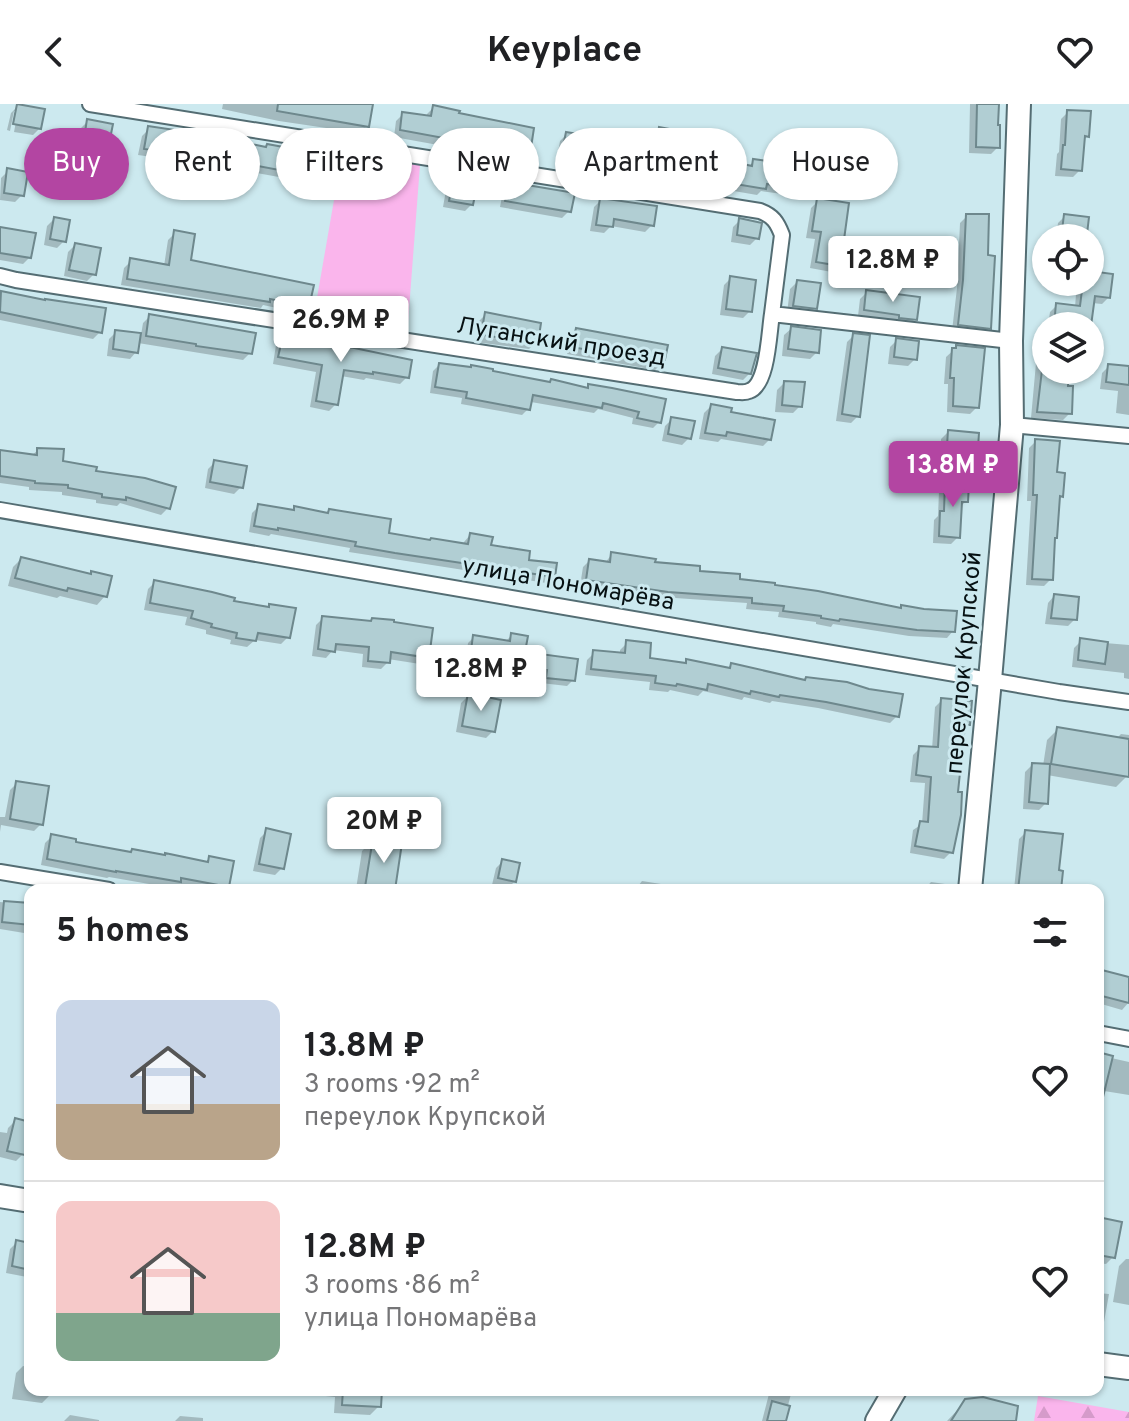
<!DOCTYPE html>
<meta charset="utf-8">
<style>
:root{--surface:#fff;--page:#f2f2f2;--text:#202124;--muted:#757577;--line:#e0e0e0;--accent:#b345a2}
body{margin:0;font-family:Overpass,sans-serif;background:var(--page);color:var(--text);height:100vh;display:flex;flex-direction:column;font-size:30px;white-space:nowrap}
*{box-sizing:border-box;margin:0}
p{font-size:26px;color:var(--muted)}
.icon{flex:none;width:44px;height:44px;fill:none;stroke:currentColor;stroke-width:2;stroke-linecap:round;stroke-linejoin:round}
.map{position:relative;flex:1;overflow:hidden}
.panel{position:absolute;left:24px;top:780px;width:1080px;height:512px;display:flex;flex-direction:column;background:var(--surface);border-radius:16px;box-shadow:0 2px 6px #0004}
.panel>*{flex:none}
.banner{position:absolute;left:24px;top:24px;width:1082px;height:72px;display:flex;gap:16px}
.buttons{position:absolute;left:1032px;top:120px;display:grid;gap:16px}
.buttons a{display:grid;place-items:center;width:72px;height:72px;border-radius:50%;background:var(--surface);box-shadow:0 2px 6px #0004;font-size:40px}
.price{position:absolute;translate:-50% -68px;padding:0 18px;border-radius:8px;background:#fff;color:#222;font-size:26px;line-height:52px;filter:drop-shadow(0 2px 4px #0008)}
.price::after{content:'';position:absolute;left:50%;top:48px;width:24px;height:18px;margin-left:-12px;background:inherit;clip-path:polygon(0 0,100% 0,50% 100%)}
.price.selected{background:var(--accent);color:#fff}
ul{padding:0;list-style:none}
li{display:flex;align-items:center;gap:24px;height:200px;padding:0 32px}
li+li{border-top:2px solid var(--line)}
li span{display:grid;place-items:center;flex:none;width:224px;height:160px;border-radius:16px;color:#555}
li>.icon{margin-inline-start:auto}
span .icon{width:96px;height:96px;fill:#fffc;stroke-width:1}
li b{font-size:34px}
h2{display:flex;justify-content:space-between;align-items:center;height:96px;padding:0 32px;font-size:34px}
.pill{padding:0 28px;border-radius:36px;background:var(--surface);box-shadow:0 2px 6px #0004;font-size:28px;line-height:72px}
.pill.selected{background:var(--accent);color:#fff}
header{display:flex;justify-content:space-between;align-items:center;height:104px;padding:0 32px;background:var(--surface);font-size:36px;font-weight:700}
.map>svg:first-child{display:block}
</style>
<header><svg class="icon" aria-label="back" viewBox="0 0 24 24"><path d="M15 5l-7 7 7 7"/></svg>Keyplace<svg class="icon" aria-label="heart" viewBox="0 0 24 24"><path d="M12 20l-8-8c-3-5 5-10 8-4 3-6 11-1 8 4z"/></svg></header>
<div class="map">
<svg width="1129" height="1317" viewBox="0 0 1129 1317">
<defs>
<pattern id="forest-firs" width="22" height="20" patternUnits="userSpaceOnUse" patternTransform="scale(2)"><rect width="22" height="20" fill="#fab5ec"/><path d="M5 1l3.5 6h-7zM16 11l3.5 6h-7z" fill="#d59bca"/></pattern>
</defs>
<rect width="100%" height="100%" fill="#cce9ef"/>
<path fill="url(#forest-firs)" d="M1038,1292L1129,1308V1317H1034Z"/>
<path fill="#fab5ec" d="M342,50L420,61L407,232L313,217Z"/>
<path fill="#0003" d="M223,0H371L367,22L360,29L279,17L222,5Z
M970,0H997L998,43L991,50L969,49Z
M18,2L40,24L33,31L14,28L18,7H14L10,27L7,26L11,9Z
M434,3L528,49L521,56L394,33L396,17L403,10L426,14L427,10Z
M1068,8L1087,32L1083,36L1080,66L1073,73L1055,72L1057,50L1059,48L1061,15Z
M88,17L108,39L101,46L78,41L81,24Z
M149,25L188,50L181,57L138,51L142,32Z
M660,25L669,47L666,50L653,48L650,66L643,73L599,65L602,47L609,40L654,46L657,28Z
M567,30L579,56L572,63L556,60L560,37Z
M222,36L265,45L268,42L331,89L324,96L298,91L301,77L234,65L233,69L226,76L209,73L215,43Z
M716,56L748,63L754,57L804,85L797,92L761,87L757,91L705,82L709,63Z
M8,67L22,91L15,98L0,96L1,74Z
M453,79L472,100L465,107L443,103L446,86Z
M510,80L569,107L562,114L500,103L503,87Z
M601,96L652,121L645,128L611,122L604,129L590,127L594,103Z
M818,97L840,145L844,162L837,169L810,164L815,135L806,134L811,104Z
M967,112L989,224L982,231L952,227L957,184L960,119Z
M1065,112L1085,129L1080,134H1056L1058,119Z
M54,115L64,137L57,144L44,141L47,122Z
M740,116L757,134L750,141L731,138L733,123Z
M0,126L30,153L23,160L0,156Z
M175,129L189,158L307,202L300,209L263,201L261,204L121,181L124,164L131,157L164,162L168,136Z
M75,141L94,170L87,177L64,172L68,148Z
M1090,169L1109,193L1102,200L1092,199L1089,222H1048L1050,208L1057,201L1075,203L1077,178H1090Z
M731,174L750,207L743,214L720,211L724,181Z
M797,178L815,204L808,211L787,209L790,185Z
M867,188L915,215L908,222L894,217L858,212L860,195Z
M2,189L100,228L93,235L0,216V191Z
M486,210L536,238L529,245L475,238L479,217Z
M150,212L250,249L243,256L138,239L136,248L130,255L107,252L109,235L116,228L141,231L143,219Z
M792,224L817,248L810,255L782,252L784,231Z
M576,226L662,259L655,266L567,250L569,233Z
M1045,230L1046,266H1067L1066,284L1070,309L1063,316L1031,314L1038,237Z
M854,231L858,312L851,319L836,317L847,238Z
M283,234L407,273L400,280L366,274L364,276L341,272L336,300L329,307L310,303L316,268L273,260L276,241Z
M897,236L915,255L908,262L888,260L890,243Z
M957,243L977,303L970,310L947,308L948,280H944L946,253Z
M722,245L750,269L743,276L712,270L715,252Z
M439,261L586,285L589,283L659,318L653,324L632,320L633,314L598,305L594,309L531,298L528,305L522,311L461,300L462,294L430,289L433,267Z
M1109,262L1129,264V311L1116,309L1118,287L1100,285L1102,269Z
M784,279L800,302L793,309L775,308L777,286Z
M711,302L729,310L770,335L763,342L721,335L718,338L699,335L704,309Z
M672,315L689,334L682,341L662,337L665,322Z
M948,328L976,343L969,350L941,349V335Z
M1036,337L1055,370L1062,392L1058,395L1051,475L1044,482L1026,481L1031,397H1027L1029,344Z
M38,346L61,359L94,368L168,404L161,411L120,399L117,402L96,399V396L62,391V388L29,386V383L0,379V348L31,352Z
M215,358L241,383L234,390L205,384L208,365Z
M946,380L966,397L960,403L958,433L951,440L933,439L934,416L938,412L939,387Z
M259,402L292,408L295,404L326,410L329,407L387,430L463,441L464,438L470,431L489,443L526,457L553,472L546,479L349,448L350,444L271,430L269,432L249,428L252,409Z
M612,450L653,460L738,477L899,506L902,503L953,527L947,534L909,532L833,520L831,523L816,520V518L778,513L779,508L746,505L747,499L661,493L580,482L583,463L589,457L605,459Z
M21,455L89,472L105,492L97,501L60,492L57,494L8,482L13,463Z
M155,478L288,533L281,540L255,536L247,543L230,540L231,536L206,530V526L185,521L187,513L144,506L148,485Z
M1054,492L1075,515L1068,522L1045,520L1048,499Z
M323,514L427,553L420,560L388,555V558L381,565L362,563L363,550L333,546L326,554L312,552L316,521Z
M512,531L523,550L573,576L567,582L541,579L542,572L482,562L475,570L464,568L468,539L474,533L506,537Z
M1081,537L1129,541V575L1124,574V569L1072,563L1074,544Z
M627,539L647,556L684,561L687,557L728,565L732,561L804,578L897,612L890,619L818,604L772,597L770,599L744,593L742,596L703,587L698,592L670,586L668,588L649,586L650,578L585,571L587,556L594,549L620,551V546Z
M468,592L493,627L486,634L456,628L461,599Z
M942,596L968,620L962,627L951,748L944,755L910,749L913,726L922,720L925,679L910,678L913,651L920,644L932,645L935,603Z
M1058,625L1116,635L1121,630L1129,631V657L1127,672L1116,683L1047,671L1046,699L1039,706L1023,705L1025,668L1032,661L1043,662L1047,636Z
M17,679L41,720L34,727L1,721L0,728V713H5L10,686Z
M267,727L282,764L275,771L253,767L260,734Z
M1026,728L1057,768L1059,786H1014L1019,735Z
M52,732L73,740L205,759L210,754L227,782L223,786H205L176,780L172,784L109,773L107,774L41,761L45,739Z
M373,736L400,741L393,786H323L329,780L356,785L362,747Z
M503,757L515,777L508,784L492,781L496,764Z
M642,777L661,780L660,786H635Z
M931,778L952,781L951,786H924Z
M456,781L476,786H451Z
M0,798L30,801V830L0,825Z
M1098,868L1129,875V898L1122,906L1098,899Z
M1098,951L1129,958V991L1098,986Z
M15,1017L30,1020L23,1050L16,1057L0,1053V1028L7,1029L8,1024Z
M1098,1115L1113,1153L1106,1160L1098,1159Z
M17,1138L30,1141V1169L27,1173L6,1169L10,1145Z
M1126,1155H1129V1201L1113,1198L1119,1162Z
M1098,1189L1109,1190L1104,1218L1099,1224Z
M23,1262L30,1263V1286H50L49,1292L42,1299L12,1295L16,1269Z
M288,1286H380L379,1302L370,1311L334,1309L335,1293L288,1288Z
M431,1286H464L457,1292L431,1288Z
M770,1286H792L784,1317H762Z
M797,1286H821L817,1290Z
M966,1297L1014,1317H947Z
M70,1311L99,1316V1317H64Z
M180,1312L203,1314V1317H175Z"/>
<path fill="#b1ced3" stroke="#6e888d" stroke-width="2" d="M17,0L45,5L41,25L13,20Z
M278,0H373L369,23L277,7Z
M977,0H999L998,21H1000V44L976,43Z
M433,1L460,7L459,9L534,24L530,50L400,26L402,8L431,12Z
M1067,6L1091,7L1089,33L1085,32L1082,67L1061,65L1063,41H1065Z
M87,15L113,20L109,40L84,35Z
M148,22L195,29L190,51L144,45Z
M659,23L675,26L671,48L656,45Z
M566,28L585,31L580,57L561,53Z
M221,34L266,43L267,40L310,48L311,46L339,50L333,90L304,85L306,71L237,58L235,70L215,66Z
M608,38L655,44L652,67L605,58Z
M716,54L752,62L753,55L809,63L805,86L767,80L766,85L711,76Z
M7,64L28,68L24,92L4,89Z
M453,77L477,81L473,101L449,97Z
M509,78L575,89L571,108L505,97Z
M600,94L657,102L654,122L614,115L613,123L596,121Z
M817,94L849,99L843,143L849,144L846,163L816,158L821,128L812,127Z
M966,110H989L988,151L995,152L991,225L958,221L963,176Z
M1064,110L1089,113L1087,130L1062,127Z
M54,113L70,116L66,138L50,135Z
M739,114L762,119L759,135L737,131Z
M0,123L36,129L31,154L0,149Z
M174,126L195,130L191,156L314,181L309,203L270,195V198L127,175L130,154L169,161Z
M75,139L101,144L96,171L69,166Z
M1090,167L1113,170L1110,194L1095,192L1091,222H1054L1056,199L1080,202L1083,178H1090Z
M730,172L756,176L752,208L726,205Z
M797,176L821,179L817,205L793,202Z
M866,186L920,193L917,216L899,214V211L864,206Z
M1,187L45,196V195L106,204L102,229L0,208Z
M485,208L541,219L538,239L481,231Z
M149,210L256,229L252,250L196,242V240L146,232Z
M791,222L821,226L819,249L788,245Z
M576,224L668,241L664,260L572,243Z
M115,226L141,229L138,249L113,245Z
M853,229L870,231L860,313L842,310Z
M283,232L311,237V235L412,256L409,274L373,268V270L344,266L338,301L316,297L322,261L278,253Z
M896,234L919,237L917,256L894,253Z
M956,241L985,244L979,304L953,302L954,274H950L952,244H956Z
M722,243L757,249L751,270L718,264Z
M439,259L471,263V261L493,265V267L550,278L551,275L588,284V280L612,284L666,295L661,319L637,314L639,308L603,299L602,304L533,291L530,306L466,294L467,288L435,283Z
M1108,260L1129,262V281L1106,278Z
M1042,266H1069L1068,282H1073L1072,310L1037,308Z
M784,277L805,278L802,303L782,301Z
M711,300L732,304L731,308L775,316L771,336L727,328L726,332L705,329Z
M671,313L695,317L691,335L668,330Z
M948,326L979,329L978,344L947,342Z
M1035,335L1060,337L1057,368L1065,369L1063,393L1060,392L1057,434H1055L1053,476L1032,475L1037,391H1033Z
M37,344L64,345L63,357L97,363L96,367L145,374L176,383L170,405L126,393V396L102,393V390L68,384V381L35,379V377L0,372V346L37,351Z
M214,356L247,362L243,384L210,378Z
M945,378L969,379L968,398H962L960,434L939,432L940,407H944Z
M258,400L294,406V402L328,409L329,405L391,415L389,429L430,436L431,434L468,440L470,429L493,433L491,441L530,447L529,456L557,459L555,473L395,449L355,442L356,438L278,424V426L254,422Z
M611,448L656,455L655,458L700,462V467L740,470V475L775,479V481L818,487L901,504V501L924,505L957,507L955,528L917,526L840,515L839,517L821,514V512L783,507L784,502L752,499V494L668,488L586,476L589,455L610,458Z
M21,453L91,470V467L112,472L107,493L68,484L67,487L15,474Z
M154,476L212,488L235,494L234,497L269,503V500L296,504L290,534L258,529L256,537L236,534L237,529L211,523L212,520L191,514L193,507L150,499Z
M1054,490L1079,493L1077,516L1051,514Z
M322,512L371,517L372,514L394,516V518L433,524L429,554L391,548L390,559L368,557L369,543L336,540L335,548L318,545Z
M511,529L528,532L525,548L578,555L575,577L546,574L547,566L484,556L483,565L469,563L473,531L510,537Z
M1080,534L1108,538L1105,560L1078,556Z
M626,536L651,539L650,554L686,559V555L730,564L731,559L805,576L806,573L847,578L869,585L903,590L899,613L826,598L780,591L779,593L751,587L750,590L708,580L707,586L677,580L676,582L655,579L656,572L591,565L593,546L625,549Z
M468,589L501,596L495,628L462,622Z
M941,594L972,597L970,621H965L958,688H962L961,711L953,749L915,742L920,717L928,718L931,673L916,671L919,642L938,643Z
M1057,623L1129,635V673L1051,660Z
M1032,659L1050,660L1048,700L1029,698Z
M16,677L49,682L43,721L10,715Z
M266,724L291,730L284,765L259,760Z
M1025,726L1063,730L1059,766L1063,767L1061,786H1018Z
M51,730L76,735V738L131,748L132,745L165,751V749L208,758L209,752L234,757L229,783L181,774V778L116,767V768L47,755Z
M373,734L402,739L395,786L365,783Z
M502,755L520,759L516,778L498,774Z
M4,797L30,799V821L2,818Z
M1098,865L1129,873V899L1098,891Z
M1098,948L1113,952L1103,993L1098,992Z
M15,1014L30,1018V1029L25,1051L7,1047Z
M1098,1113L1122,1118L1115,1154L1098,1151Z
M16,1136L30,1139V1166L12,1162Z
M343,1286H382L381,1303L342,1301Z
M983,1293L1018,1302L1016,1317H951L965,1295Z
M772,1297L790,1302L786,1317H767Z"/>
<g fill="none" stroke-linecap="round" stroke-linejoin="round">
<g stroke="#546d73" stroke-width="18">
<path id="street" d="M90,0L760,107C773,112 777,118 782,131L772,210
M0,172L16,176L737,288C741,288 745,289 749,287C768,281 769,228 772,210L1011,237
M1012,321L1129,332
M0,406L1059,588L1129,598
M0,768L109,786
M1098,929L1129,935"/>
</g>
<g stroke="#546d73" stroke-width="26">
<path id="secondary" d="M970,786L990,576L1012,321L1011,237L1019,0
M0,1092L30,1097
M1098,1260L1129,1264
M877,1317L895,1286"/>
</g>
<use href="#street" stroke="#fff" stroke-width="14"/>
<use href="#secondary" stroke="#fff" stroke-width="22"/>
</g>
<g text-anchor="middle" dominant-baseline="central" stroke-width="6" stroke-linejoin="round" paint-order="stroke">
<g font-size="24" fill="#071113" stroke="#cce9ef">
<text transform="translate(561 239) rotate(9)">Луганский проезд</text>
<text transform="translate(568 481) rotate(10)">улица Пономарёва</text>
<text transform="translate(965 559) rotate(-85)">переулок Крупской</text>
</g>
</g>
</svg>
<div class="buttons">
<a><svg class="icon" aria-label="locate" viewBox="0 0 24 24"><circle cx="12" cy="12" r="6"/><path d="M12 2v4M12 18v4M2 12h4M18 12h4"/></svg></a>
<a><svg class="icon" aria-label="layers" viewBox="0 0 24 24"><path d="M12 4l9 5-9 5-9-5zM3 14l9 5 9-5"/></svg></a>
</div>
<b class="price" style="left:893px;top:200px">12.8M ₽</b>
<b class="price" style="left:341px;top:260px">26.9M ₽</b>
<b class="price selected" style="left:953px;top:405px">13.8M ₽</b>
<b class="price" style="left:481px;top:609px">12.8M ₽</b>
<b class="price" style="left:384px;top:761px">20M ₽</b>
<div class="banner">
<a class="pill selected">Buy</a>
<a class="pill">Rent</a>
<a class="pill">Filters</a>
<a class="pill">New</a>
<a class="pill">Apartment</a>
<a class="pill">House</a>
</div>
<section class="panel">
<h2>5 homes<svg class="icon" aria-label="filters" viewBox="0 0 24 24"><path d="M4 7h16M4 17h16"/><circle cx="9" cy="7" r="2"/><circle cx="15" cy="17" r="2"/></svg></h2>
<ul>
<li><span style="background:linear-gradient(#c9d6e8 65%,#b9a48a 0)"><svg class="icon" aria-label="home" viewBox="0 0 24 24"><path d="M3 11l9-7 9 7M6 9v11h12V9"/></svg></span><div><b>13.8M ₽</b><p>3 rooms · 92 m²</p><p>переулок Крупской</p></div><svg class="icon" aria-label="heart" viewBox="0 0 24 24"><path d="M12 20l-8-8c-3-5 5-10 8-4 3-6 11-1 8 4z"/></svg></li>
<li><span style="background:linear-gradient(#f6c9c9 70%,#7fa58c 0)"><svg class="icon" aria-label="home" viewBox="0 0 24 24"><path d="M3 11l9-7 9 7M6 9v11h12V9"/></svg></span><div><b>12.8M ₽</b><p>3 rooms · 86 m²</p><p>улица Пономарёва</p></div><svg class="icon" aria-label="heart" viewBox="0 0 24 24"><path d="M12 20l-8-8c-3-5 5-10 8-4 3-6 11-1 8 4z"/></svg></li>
</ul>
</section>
</div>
